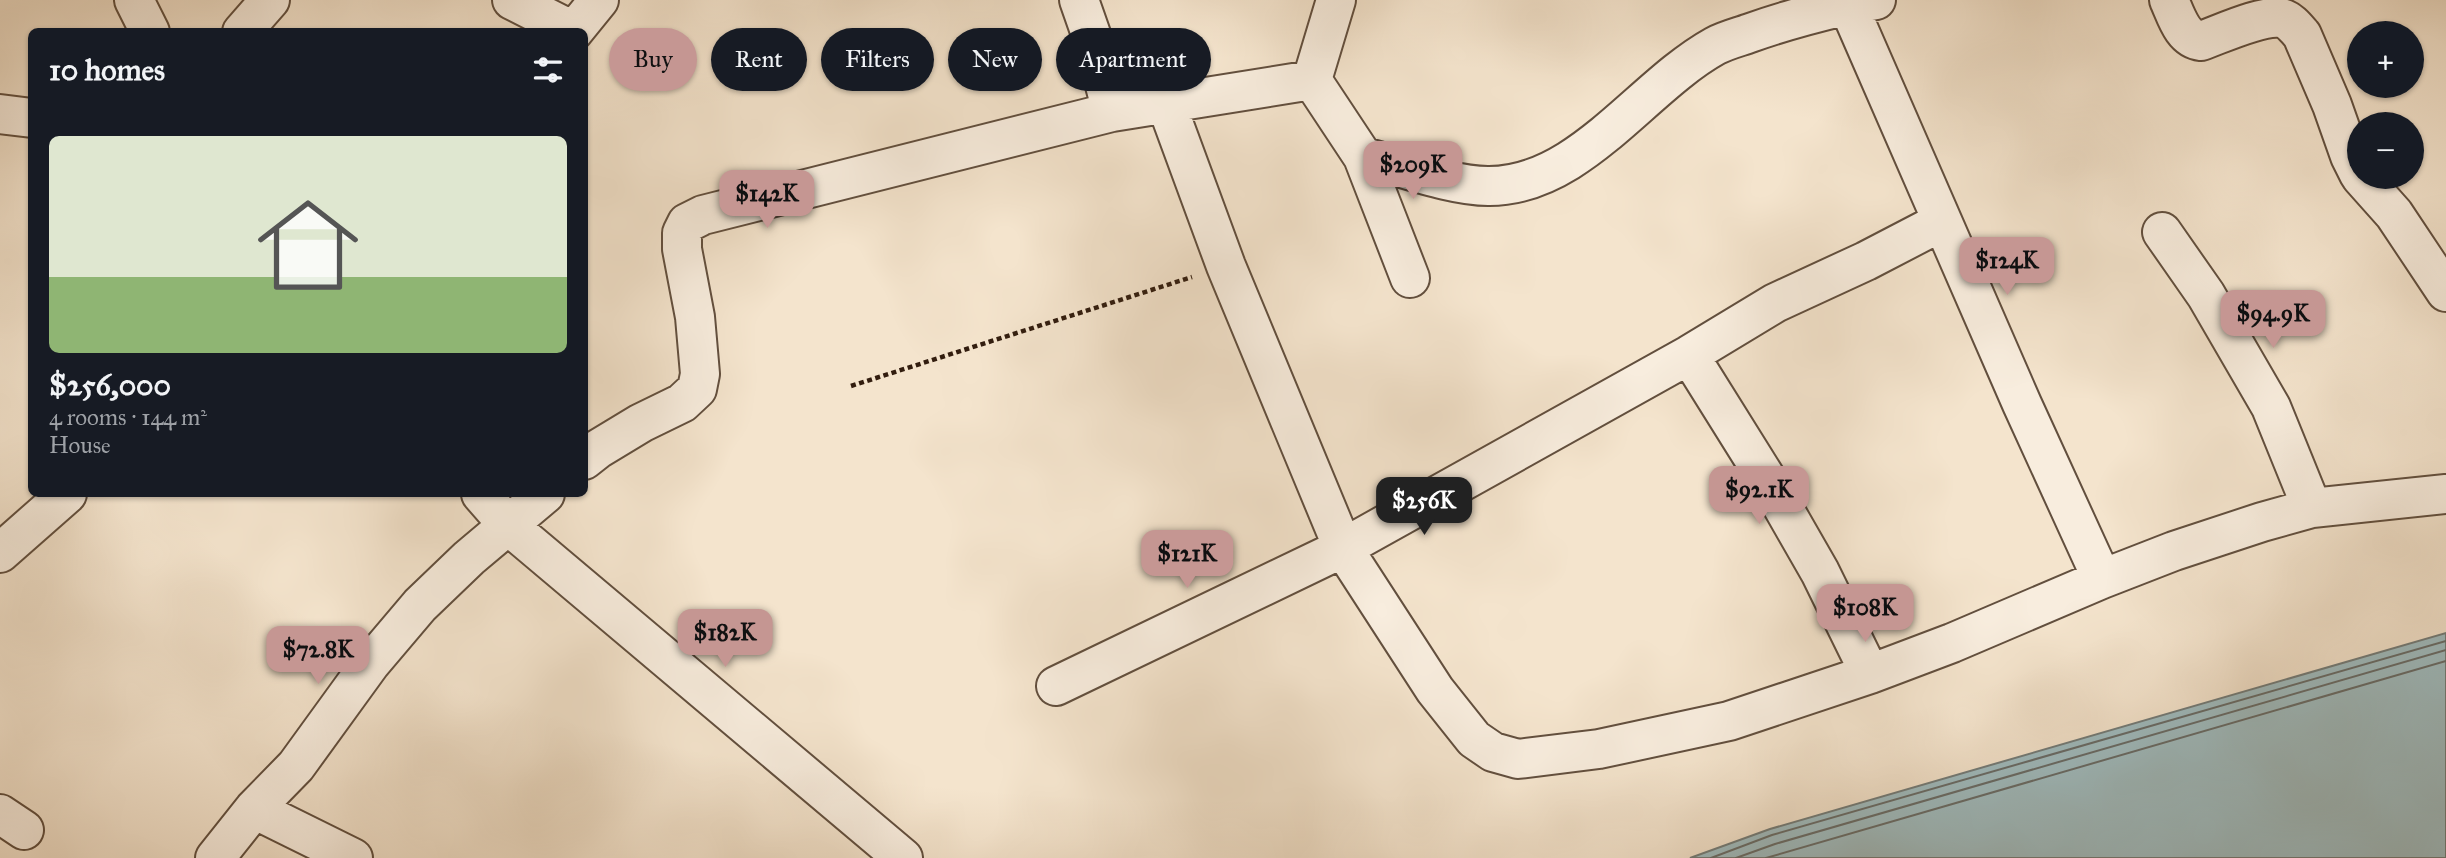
<!DOCTYPE html>
<meta charset="utf-8">
<style>
:root{--surface:#171b24;--page:#242831;--text:#f1f3f6;--muted:#9ea1a6;--line:#363941;--accent:#c59692}
body{margin:0;font-family:"IM FELL Great Primer",serif;background:var(--page);color:var(--text);height:100vh;display:flex;flex-direction:column;font-size:26px;white-space:nowrap}
*{box-sizing:border-box;margin:0}
p{font-size:23px;color:var(--muted)}
.icon{flex:none;width:38px;height:38px;fill:none;stroke:currentColor;stroke-width:2;stroke-linecap:round;stroke-linejoin:round}
.map{position:relative;flex:1;overflow:hidden}
.drawer{position:absolute;left:28px;top:28px;width:560px;height:469px;display:flex;flex-direction:column;background:var(--surface);border-radius:10px;box-shadow:0 2px 5px #0004}
.drawer>*{flex:none}
.hud{position:absolute;left:609px;top:28px;width:665px;height:63px;display:flex;gap:14px}
.tools{position:absolute;left:2347px;top:21px;display:grid;gap:14px}
.tools a{display:grid;place-items:center;width:77px;height:77px;border-radius:50%;background:var(--surface);box-shadow:0 2px 5px #0004;font-size:35px}
.price{position:absolute;translate:-50% -60px;padding:0 16px;border-radius:14px;background:var(--accent);color:#111;font-size:23px;line-height:46px;filter:drop-shadow(0 2px 4px #0008)}
.price::after{content:'';position:absolute;left:50%;top:42px;width:21px;height:16px;margin-left:-10px;background:inherit;clip-path:polygon(0 0,100% 0,50% 100%)}
.price.on{background:#222;color:#fff}
ul{padding:0;list-style:none}
li{display:grid;align-content:center;gap:14px;height:371px;padding:0 21px}
li+li{border-top:2px solid var(--line)}
li span{display:grid;place-items:center;height:217px;border-radius:10px;color:#555}
li>.icon{margin-inline-start:auto}
span .icon{width:126px;height:126px;fill:#fffc;stroke-width:1}
li b{font-size:30px}
h2{display:flex;justify-content:space-between;align-items:center;height:84px;padding:0 21px;font-size:30px}
.pill{padding:0 24px;border-radius:32px;background:var(--surface);box-shadow:0 2px 5px #0004;font-size:24px;line-height:63px}
.pill.on{background:var(--accent);color:#111}
.map>svg:first-child{display:block}
</style>
<div class="map">
<svg width="2446" height="858" viewBox="0 0 2446 858">
<rect width="100%" height="100%" fill="#f4e4cd"/>
<filter id="stains"><feTurbulence type="fractalNoise" baseFrequency=".00286" numOctaves="4"/><feColorMatrix values="0 0 0 0 .2 0 0 0 0 .09 0 0 0 0 .02 0 0 0 .5 -.17"/></filter>
<radialGradient id="worn" r=".72"><stop offset=".6" stop-color="#630" stop-opacity="0"/><stop offset="1" stop-color="#630" stop-opacity=".3"/></radialGradient>
<path fill="#9fbcc0" stroke="#737c79" stroke-width="2" d="M2446,633V858H1690L1770,829Z"/>
<g fill="none" stroke-linecap="round" stroke-linejoin="round">
<path stroke="#686c68" stroke-width="2" d="M1711,858L1772,835L2446,641
M1736,858L1775,844L2446,650
M1766,858L2446,661"/>
<g stroke="#624f3e" stroke-width="42">
<path id="minor" d="M134,0L150,32
M512,0L573,31
M1079,0L1093,40L1112,112L1312,80L1363,157C1400,166 1451,186 1488,186C1579,187 1641,87 1715,46C1726,40 1739,37 1750,33C1783,21 1814,13 1848,5
M1876,0L1848,5L2022,404L2102,579
M2169,0C2176,15 2182,39 2201,41C2221,34 2261,15 2281,18C2290,20 2296,28 2302,35L2332,105L2350,156L2359,174
M242,32L270,0
M573,32L599,0
M1312,80L1336,0
M1166,103L1226,266L1343,548L1689,355L1775,303L1866,261L1941,222
M0,114L32,118
M1363,157L1410,278
M2361,177L2394,214L2446,292
M2162,232L2206,295L2271,407L2312,508
M1689,355L1769,483L1820,572L1870,674
M584,460L598,449L641,423L682,403L697,389L700,374L695,317L682,249V233L687,223L703,215L1112,112
M481,494L509,526L903,858
M0,553L67,494
M1056,686L1343,548L1435,690L1474,739L1493,752L1518,759L1599,749L1729,721L1870,674L1952,643L2102,579L2174,551L2262,522L2312,508L2446,494
M254,809L353,858
M0,814L24,830
M215,858L254,809L296,766L370,664L420,605L469,558L545,494"/>
</g>
<path stroke="#321d0f" stroke-width="4.5" stroke-dasharray="5 3.5" stroke-linecap="butt" d="M851,386L1192,277"/>
<use href="#minor" stroke="#f8edde" stroke-width="38"/>
</g>
<rect width="100%" height="100%" filter="url(#stains)"/>
<rect width="100%" height="100%" fill="url(#worn)"/>
</svg>
<div class="tools">
<a>+</a>
<a>−</a>
</div>
<b class="price" style="left:1413px;top:201px">$209K</b>
<b class="price" style="left:767px;top:230px">$142K</b>
<b class="price" style="left:2007px;top:297px">$124K</b>
<b class="price" style="left:2273px;top:350px">$94.9K</b>
<b class="price" style="left:1759px;top:526px">$92.1K</b>
<b class="price on" style="left:1424px;top:537px">$256K</b>
<b class="price" style="left:1187px;top:590px">$121K</b>
<b class="price" style="left:1865px;top:644px">$108K</b>
<b class="price" style="left:725px;top:669px">$182K</b>
<b class="price" style="left:318px;top:686px">$72.8K</b>
<div class="hud">
<a class="pill on">Buy</a>
<a class="pill">Rent</a>
<a class="pill">Filters</a>
<a class="pill">New</a>
<a class="pill">Apartment</a>
</div>
<section class="drawer">
<h2>10 homes<svg class="icon" aria-label="filters" viewBox="0 0 24 24"><path d="M4 7h16M4 17h16"/><circle cx="9" cy="7" r="2"/><circle cx="15" cy="17" r="2"/></svg></h2>
<ul>
<li><span style="background:linear-gradient(#dfe7d0 65%,#8fb573 0)"><svg class="icon" aria-label="home" viewBox="0 0 24 24"><path d="M3 11l9-7 9 7M6 9v11h12V9"/></svg></span><div><b>$256,000</b><p>4 rooms · 144 m²</p><p>House</p></div></li>
</ul>
</section>
</div>
